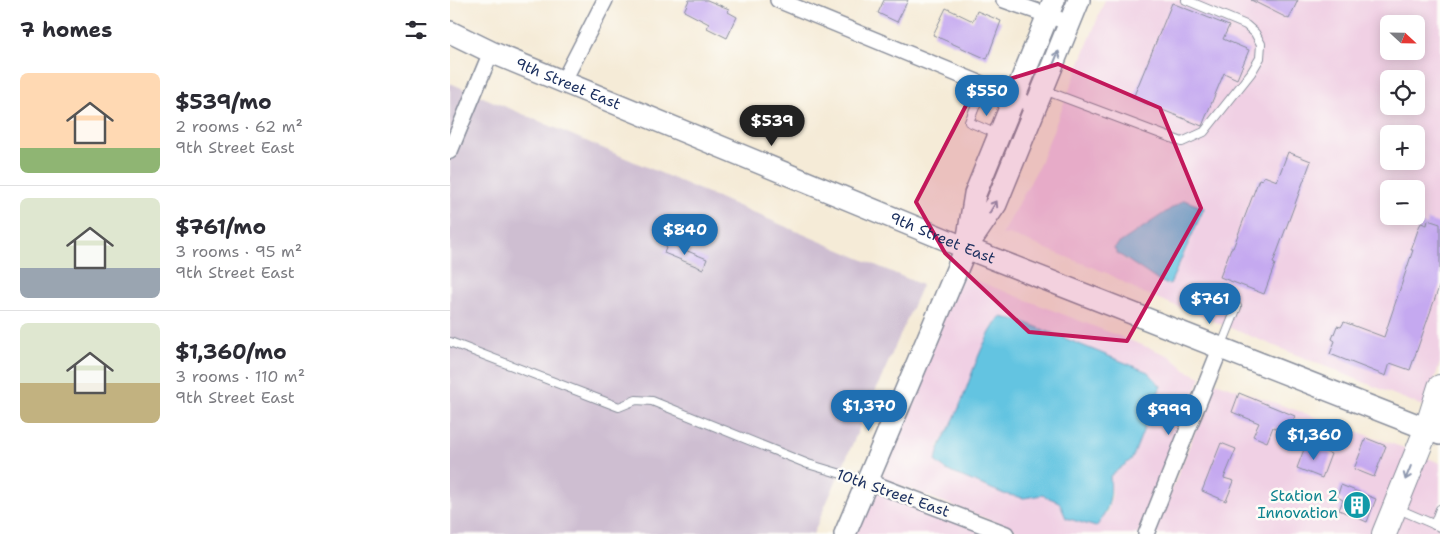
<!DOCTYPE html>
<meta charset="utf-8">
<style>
:root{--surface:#fff;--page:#f7f7f7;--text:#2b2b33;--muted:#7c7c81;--line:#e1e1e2;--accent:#1f6fb2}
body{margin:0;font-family:"Shantell Sans",sans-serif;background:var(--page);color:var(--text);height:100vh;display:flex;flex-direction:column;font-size:19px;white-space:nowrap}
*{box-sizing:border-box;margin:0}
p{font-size:16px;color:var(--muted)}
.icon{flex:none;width:28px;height:28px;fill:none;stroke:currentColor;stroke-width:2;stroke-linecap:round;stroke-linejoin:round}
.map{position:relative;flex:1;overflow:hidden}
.panel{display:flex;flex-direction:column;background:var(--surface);width:450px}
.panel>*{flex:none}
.needle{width:32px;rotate:112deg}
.buttons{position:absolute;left:930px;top:15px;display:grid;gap:10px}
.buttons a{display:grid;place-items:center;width:45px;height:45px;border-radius:8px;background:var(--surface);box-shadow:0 2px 12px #0003;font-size:25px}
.price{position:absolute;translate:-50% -42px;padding:0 11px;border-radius:18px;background:var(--accent);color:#fff;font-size:16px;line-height:32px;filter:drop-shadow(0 1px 2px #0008)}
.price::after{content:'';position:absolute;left:50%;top:30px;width:15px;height:11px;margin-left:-8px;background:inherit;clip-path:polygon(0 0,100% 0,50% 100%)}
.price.current{background:#222;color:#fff}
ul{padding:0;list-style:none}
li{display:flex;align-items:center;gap:15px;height:125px;padding:0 20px}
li+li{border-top:1px solid var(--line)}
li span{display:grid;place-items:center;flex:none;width:140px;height:100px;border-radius:8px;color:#555}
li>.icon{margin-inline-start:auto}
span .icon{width:60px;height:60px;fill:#fffc;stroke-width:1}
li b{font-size:21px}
h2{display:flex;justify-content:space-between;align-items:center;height:60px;padding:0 20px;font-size:21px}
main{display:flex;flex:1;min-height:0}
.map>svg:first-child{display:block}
</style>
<main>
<section class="panel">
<h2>7 homes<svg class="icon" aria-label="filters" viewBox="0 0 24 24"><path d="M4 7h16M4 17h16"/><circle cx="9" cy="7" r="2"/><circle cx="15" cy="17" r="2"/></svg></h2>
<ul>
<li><span style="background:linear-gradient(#ffd9b3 75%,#8fb573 0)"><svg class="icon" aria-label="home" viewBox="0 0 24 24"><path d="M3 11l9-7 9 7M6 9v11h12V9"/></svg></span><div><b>$539/mo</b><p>2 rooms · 62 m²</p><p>9th Street East</p></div></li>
<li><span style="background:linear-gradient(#dfe7d0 70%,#9aa5b1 0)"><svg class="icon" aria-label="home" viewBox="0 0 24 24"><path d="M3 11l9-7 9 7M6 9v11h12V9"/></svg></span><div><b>$761/mo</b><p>3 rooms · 95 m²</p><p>9th Street East</p></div></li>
<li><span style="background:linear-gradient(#dfe7d0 60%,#c2b280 0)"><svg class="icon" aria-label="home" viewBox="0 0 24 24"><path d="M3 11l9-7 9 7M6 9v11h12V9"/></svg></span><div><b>$1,360/mo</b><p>3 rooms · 110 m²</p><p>9th Street East</p></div></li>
</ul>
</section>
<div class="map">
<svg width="990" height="534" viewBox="0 0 990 534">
<rect width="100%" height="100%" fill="#fdfcf7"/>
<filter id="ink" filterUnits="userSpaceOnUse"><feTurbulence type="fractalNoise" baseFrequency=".02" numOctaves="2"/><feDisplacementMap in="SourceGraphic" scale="10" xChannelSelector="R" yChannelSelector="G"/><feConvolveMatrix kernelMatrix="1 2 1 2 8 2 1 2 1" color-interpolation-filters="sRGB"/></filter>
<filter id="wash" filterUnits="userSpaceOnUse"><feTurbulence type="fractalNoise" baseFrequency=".0096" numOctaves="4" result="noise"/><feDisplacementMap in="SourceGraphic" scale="20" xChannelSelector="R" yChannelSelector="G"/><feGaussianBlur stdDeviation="1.12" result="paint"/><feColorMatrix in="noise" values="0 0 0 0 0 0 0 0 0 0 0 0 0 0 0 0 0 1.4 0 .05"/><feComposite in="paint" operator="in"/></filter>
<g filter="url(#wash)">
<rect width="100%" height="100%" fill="#f5ebd7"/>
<path fill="#f0d0e4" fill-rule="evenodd" d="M655,0H990V363L975,407L689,291L659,274L559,234L552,235L589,166ZM939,24H966V51H939ZM939,79H966V106H939ZM939,134H966V161H939ZM939,189H966V216H939ZM734,200L693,271L687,265L675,260L664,248Z
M510,274L720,356L737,371L751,377L688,534H576L431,478ZM502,423L682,459L660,476L662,495L657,514L592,495L488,447Z
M765,382L960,450L925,534H704Z
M973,456L990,463V534H942Z
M419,488L538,534H400Z"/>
<path fill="#cebed1" d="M0,83L472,285L363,534H0Z"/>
<path fill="#63c4e1" stroke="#3f7aa0" d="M734,200L754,208L720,284L710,282L667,253L664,248L668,244Z
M550,317L572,321L698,372L711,386L682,459L660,476C662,497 659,510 646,527L616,518L609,502L592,495L574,498L554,494L498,471L486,462C488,446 495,437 502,423C520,387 525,351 550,317Z"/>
<g id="blocks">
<path fill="#c5a9f0" d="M239,0H257L279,9L278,12L287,17L277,38L257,28L259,24L234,11Z
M434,0H458L447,22L428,13Z
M801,0H848L839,19Z
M722,3L779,26L773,39L799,50L787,79L774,73L752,126L683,98Z
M496,8L523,21L527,11L551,21L537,59L483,35Z
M838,152L861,161L823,263L825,264L814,294L770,277L781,248H783L809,179L812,180L814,176L827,181Z
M978,220L990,224V284L960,370L940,363L936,376L880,354L885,341L882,339L887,326L891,327L894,322L934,337L963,250H961L969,227L971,223L977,225Z
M218,243L257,259L253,269L214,253Z
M789,393L845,416L838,433L823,427L817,442L803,436L809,423L782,412Z
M916,438L936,446L924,477L904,469Z
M771,443L786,449L774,478L784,481L776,501L752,491Z
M856,444L881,454L872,478L847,468Z
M891,485L926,499L917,522L889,510L893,500L887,497Z"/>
</g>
</g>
<g filter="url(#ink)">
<use href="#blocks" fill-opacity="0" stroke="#888d9a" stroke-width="1"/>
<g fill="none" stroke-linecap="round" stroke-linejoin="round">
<g stroke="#888d9a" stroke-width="10">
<path id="lane" d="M534,85L519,122L547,134
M594,90L732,142L754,132L801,73L810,58L811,44L805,33L796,25L736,0
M0,342L169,407L186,400L202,401L358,464L415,481
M771,347L787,307
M946,508L990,527
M984,525L990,509"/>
</g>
<g stroke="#888d9a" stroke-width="18">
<path id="street" d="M328,0L573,101
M554,0L620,23
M114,80L155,0
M0,151L41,52
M417,481L556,534
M696,534L770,349"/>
</g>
<g stroke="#888d9a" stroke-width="24">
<g id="secondary">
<path id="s1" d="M0,32L41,52L516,248L990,434"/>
<path d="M517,243L525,194L604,0"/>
<path d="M395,534L516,248L546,204L629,0"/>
</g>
</g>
<g stroke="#888d9a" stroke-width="26">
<path id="primary" d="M934,534L977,428L990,387"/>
</g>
<use href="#lane" stroke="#fff" stroke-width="8"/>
<use href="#street" stroke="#fff" stroke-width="15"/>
<use href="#secondary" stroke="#fff" stroke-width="21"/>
<use href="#primary" stroke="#fff" stroke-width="24"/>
</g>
<defs><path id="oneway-shaft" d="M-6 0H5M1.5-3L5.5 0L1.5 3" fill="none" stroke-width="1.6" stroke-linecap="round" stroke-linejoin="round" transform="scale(1.25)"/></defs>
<g stroke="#8d97ae">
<use href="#oneway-shaft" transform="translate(606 58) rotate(-68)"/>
<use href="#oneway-shaft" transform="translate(543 207) rotate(-59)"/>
<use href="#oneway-shaft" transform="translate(958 473) rotate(112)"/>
</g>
</g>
<path fill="#c2185b" fill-opacity="0.2" stroke="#c2185b" stroke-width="4" stroke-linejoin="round" d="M608,64L710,108L751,208L677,341L579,332L495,253L466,202L524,90Z"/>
<defs>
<g id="building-disc" transform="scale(1.4375)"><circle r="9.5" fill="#0f9aa8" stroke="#fdfcf7"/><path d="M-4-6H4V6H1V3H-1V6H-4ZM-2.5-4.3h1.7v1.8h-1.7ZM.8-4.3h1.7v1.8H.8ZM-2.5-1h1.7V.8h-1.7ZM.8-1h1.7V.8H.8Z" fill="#fff"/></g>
</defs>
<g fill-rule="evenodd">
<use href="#building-disc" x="907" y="505"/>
</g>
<g text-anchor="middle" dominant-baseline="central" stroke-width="5" stroke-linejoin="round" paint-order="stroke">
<g font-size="15" fill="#1b2f5e" stroke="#fdfcf7">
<text stroke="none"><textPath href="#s1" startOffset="129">9th Street East</textPath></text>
<text stroke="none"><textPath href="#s1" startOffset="534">9th Street East</textPath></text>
<text transform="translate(443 493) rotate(19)">10th Street East</text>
</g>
<g font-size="15" fill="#0d838f" stroke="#fdfcf7" text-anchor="end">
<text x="888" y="496">Station 2<tspan x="888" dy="17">Innovation</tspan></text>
</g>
</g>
</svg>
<div class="buttons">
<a><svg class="needle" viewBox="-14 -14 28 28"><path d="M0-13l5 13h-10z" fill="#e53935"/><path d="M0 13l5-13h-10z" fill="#7c7c81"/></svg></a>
<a><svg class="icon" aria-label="locate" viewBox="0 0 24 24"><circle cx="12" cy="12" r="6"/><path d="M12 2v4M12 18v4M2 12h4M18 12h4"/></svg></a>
<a>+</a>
<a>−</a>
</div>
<b class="price" style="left:537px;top:117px">$550</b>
<b class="price current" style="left:322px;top:147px">$539</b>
<b class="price" style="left:235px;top:256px">$840</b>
<b class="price" style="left:760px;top:325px">$761</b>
<b class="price" style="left:419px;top:432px">$1,370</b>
<b class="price" style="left:719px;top:436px">$999</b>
<b class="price" style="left:864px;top:461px">$1,360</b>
</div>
</main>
